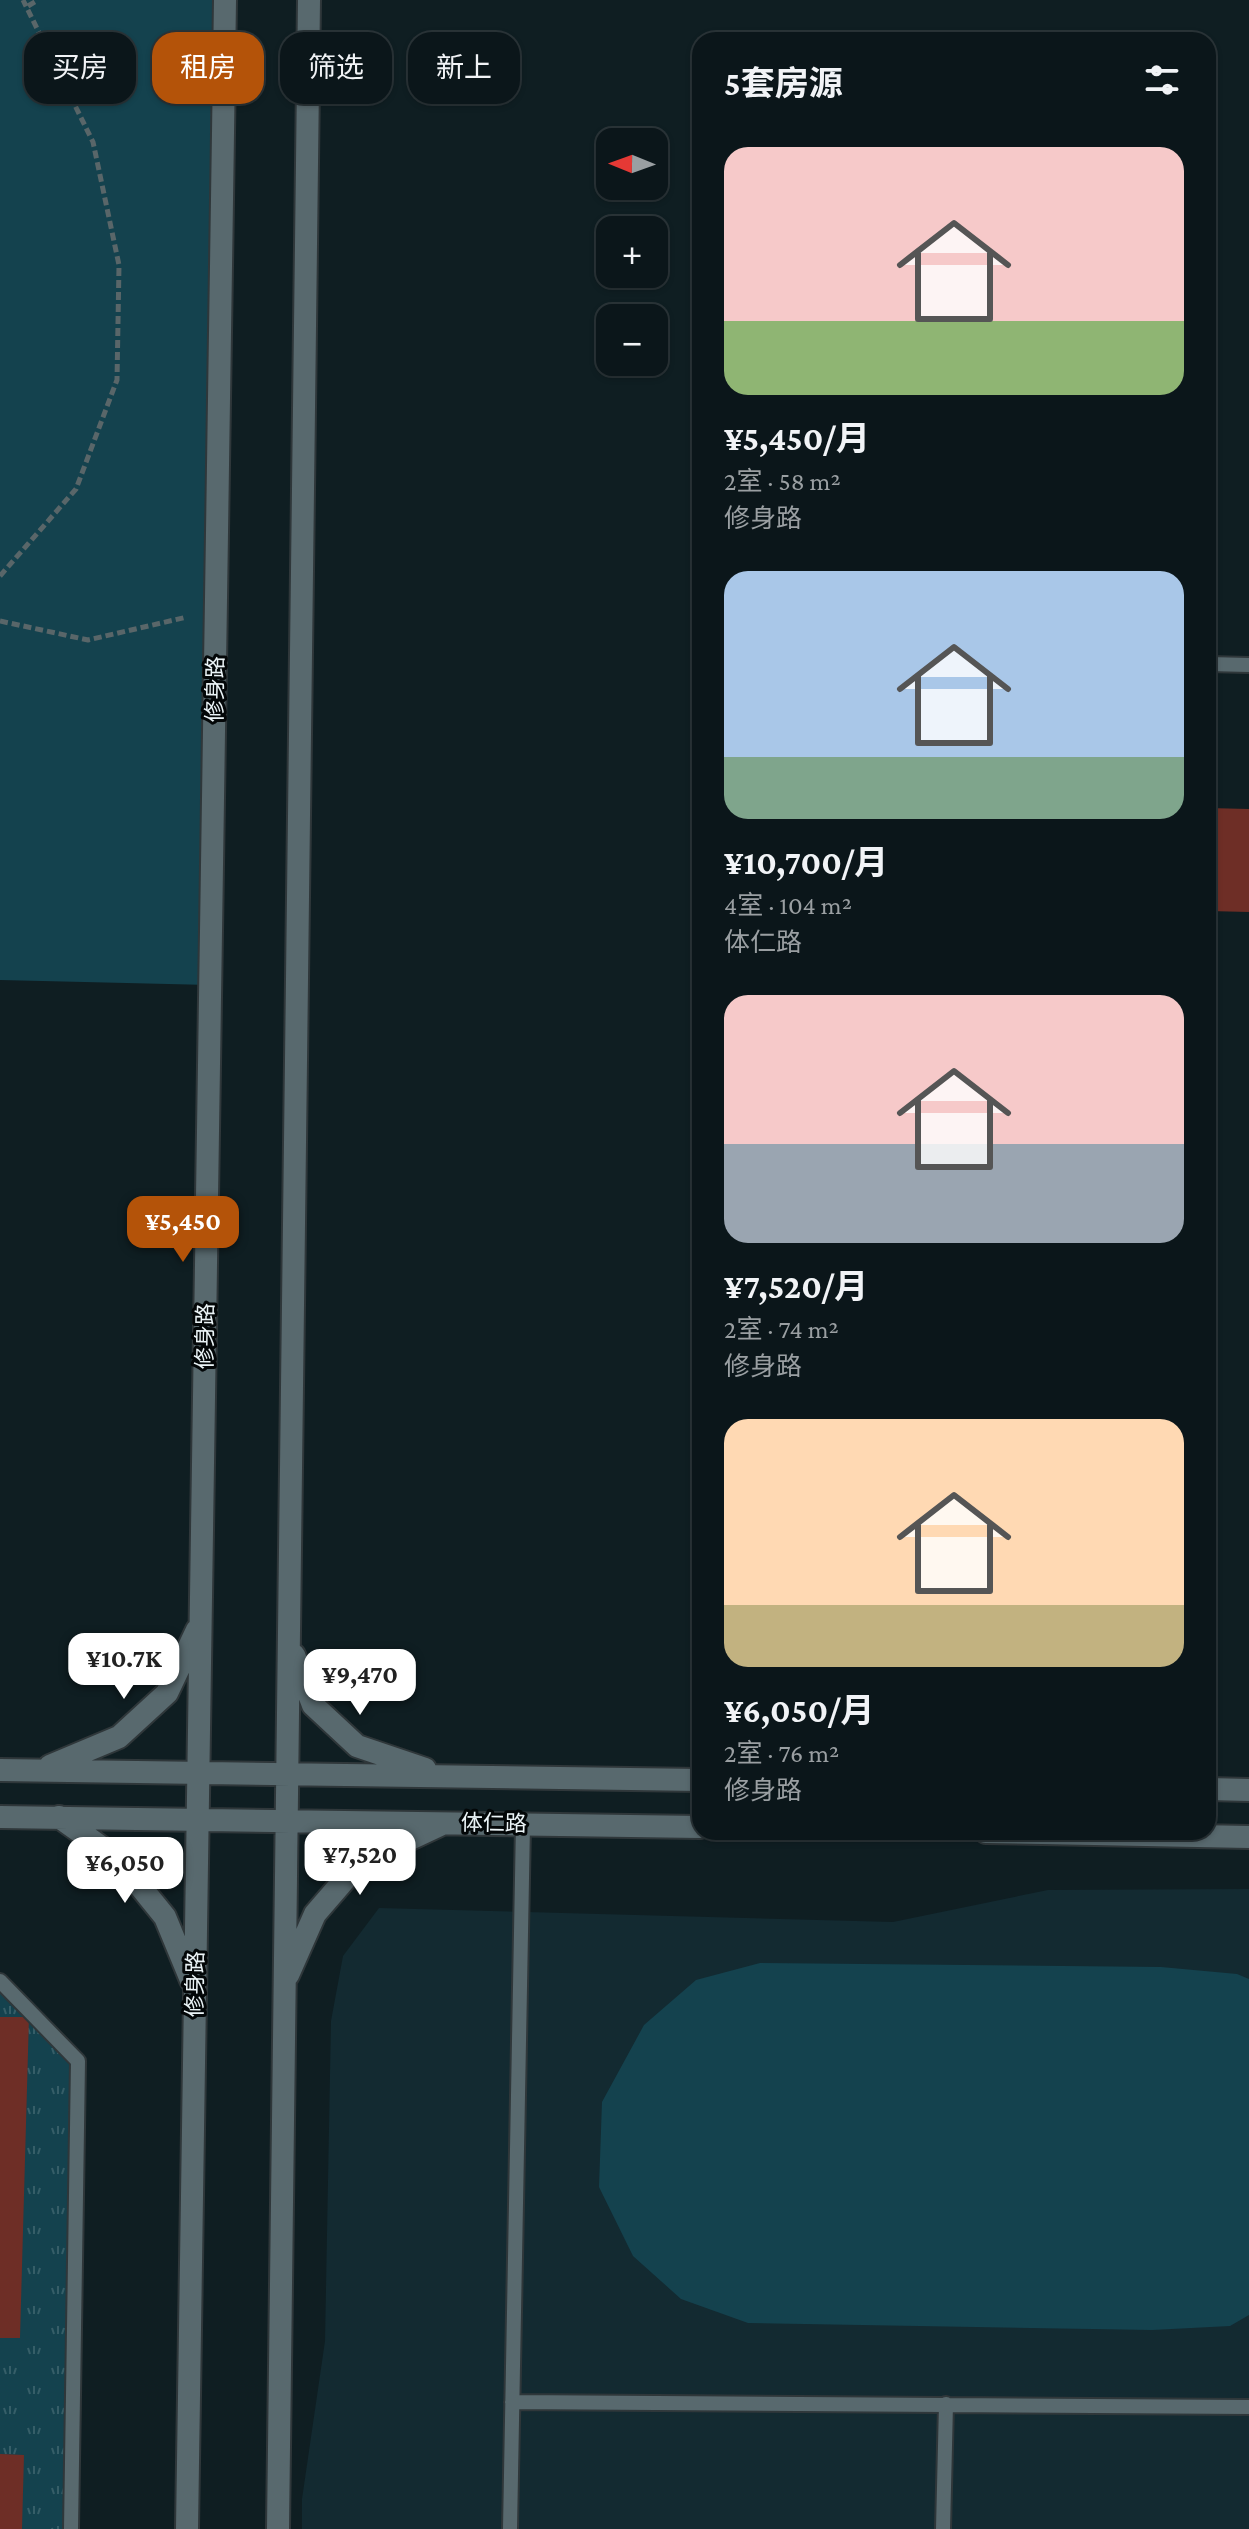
<!DOCTYPE html>
<html lang="zh">
<meta charset="utf-8">
<style>
:root{--surface:#0b161a;--page:#192327;--text:#f1f3f6;--muted:#9a9fa2;--line:#2b3539;--accent:#b45309}
body{margin:0;font-family:"Crimson Pro","Noto Sans SC",serif;background:var(--page);color:var(--text);height:100vh;display:flex;flex-direction:column;font-size:30px;white-space:nowrap}
*{box-sizing:border-box;margin:0}
p{font-size:26px;color:var(--muted)}
.icon{flex:none;width:44px;height:44px;fill:none;stroke:currentColor;stroke-width:2;stroke-linecap:round;stroke-linejoin:round}
.map{position:relative;flex:1;overflow:hidden}
.details{position:absolute;left:692px;top:32px;width:524px;height:1808px;display:flex;flex-direction:column;background:var(--surface);border-radius:24px;box-shadow:0 2px 6px #0004,0 0 0 2px var(--line)}
.details>*{flex:none}
.guide{position:absolute;left:24px;top:32px;width:548px;height:72px;display:flex;gap:16px}
.needle{width:52px;rotate:271deg}
.buttons{position:absolute;left:596px;top:128px;display:grid;gap:16px}
.buttons a{display:grid;place-items:center;width:72px;height:72px;border-radius:16px;background:var(--surface);box-shadow:0 2px 6px #0004,0 0 0 2px var(--line);font-size:40px}
.price{position:absolute;translate:-50% -68px;padding:0 18px;border-radius:16px;background:#fff;color:#222;font-size:26px;line-height:52px;filter:drop-shadow(0 2px 4px #0008)}
.price::after{content:'';position:absolute;left:50%;top:48px;width:24px;height:18px;margin-left:-12px;background:inherit;clip-path:polygon(0 0,100% 0,50% 100%)}
.price.current{background:var(--accent);color:#fff}
ul{padding:0;list-style:none}
li{display:grid;align-content:center;gap:16px;height:424px;padding:0 32px}
li span{display:grid;place-items:center;height:248px;border-radius:24px;color:#555}
li>.icon{margin-inline-start:auto}
span .icon{width:144px;height:144px;fill:#fffc;stroke-width:1}
li b{font-size:34px}
h2{display:flex;justify-content:space-between;align-items:center;height:96px;padding:0 32px;font-size:34px}
.pill{padding:0 28px;border-radius:24px;background:var(--surface);box-shadow:0 2px 6px #0004,0 0 0 2px var(--line);font-size:28px;line-height:72px}
.pill.current{background:var(--accent);color:#fff}
.map>svg:first-child{display:block}
</style>
<div class="map">
<svg width="1249" height="2529" viewBox="0 0 1249 2529">
<defs>
<pattern id="grass-tufts" width="24" height="20" patternUnits="userSpaceOnUse" patternTransform="scale(2)"><rect width="24" height="20" fill="#14424e"/><path d="M3 7l-1-3M5 7V3M7 7l1-3M15 17l-1-3M17 17v-4M19 17l1-3" fill="none" stroke="#365e68"/></pattern>
</defs>
<rect width="100%" height="100%" fill="#0f1e22"/>
<path fill="#132a31" d="M1249,1889V2529H302V2499L325,2341L331,2021L343,1956L379,1908L893,1922L1048,1890Z"/>
<path fill="url(#grass-tufts)" d="M0,1981L78,2061L71,2529H0Z"/>
<path fill="#14424e" d="M0,0H225L210,985L0,980Z
M760,1963L1161,1967L1237,1974L1249,1979V2315L1230,2326L1152,2330L748,2323L681,2299L633,2256L599,2187L602,2102L644,2025L696,1980Z"/>
<path fill="#6e2e26" d="M1208,808L1249,809V912L1208,911Z
M0,2017H29L20,2338H0Z
M0,2454L24,2455L22,2529H0Z"/>
<g fill="none" stroke-linecap="round" stroke-linejoin="round">
<g stroke="#2f373a" stroke-width="18">
<path id="service" d="M1208,664L1249,665
M0,1981L78,2061L71,2529
M512,2402L1249,2407
M510,2529L523,1824
M943,2529L946,2404"/>
</g>
<g stroke="#2f373a" stroke-width="26">
<path id="tertiary" d="M294,1655L313,1705L357,1746L425,1769
M50,1766L119,1737L167,1693L197,1630
M0,1770L700,1780
M1208,1789L1249,1790
M0,1817L700,1827
M59,1817L118,1859L165,1917L191,1980
M986,1832L1249,1837
M288,1975L315,1914L359,1863L442,1824
M187,2529L225,0
M278,2529L309,0"/>
</g>
<path stroke="#596669" stroke-width="5" stroke-dasharray="8 4" stroke-linecap="butt" d="M28,6L38,0
M0,576L76,489L117,380L119,265L93,142L23,0
M0,621L88,640L187,617"/>
<use href="#service" stroke="#58696e" stroke-width="14"/>
<use href="#tertiary" stroke="#58696e" stroke-width="22"/>
</g>
<g text-anchor="middle" dominant-baseline="central" stroke-width="6" stroke-linejoin="round" paint-order="stroke">
<g font-size="22" fill="#ebf4f7" stroke="#030708">
<text transform="translate(215 689) rotate(-89)">修身路</text>
<text transform="translate(205 1336) rotate(-89)">修身路</text>
<text transform="translate(494 1823) rotate(1)">体仁路</text>
<text transform="translate(195 1984) rotate(-89)">修身路</text>
</g>
</g>
</svg>
<div class="buttons">
<a><svg class="needle" viewBox="-14 -14 28 28"><path d="M0-13l5 13h-10z" fill="#e53935"/><path d="M0 13l5-13h-10z" fill="#9a9fa2"/></svg></a>
<a>+</a>
<a>−</a>
</div>
<b class="price current" style="left:183px;top:1264px">¥5,450</b>
<b class="price" style="left:124px;top:1701px">¥10.7K</b>
<b class="price" style="left:360px;top:1717px">¥9,470</b>
<b class="price" style="left:360px;top:1897px">¥7,520</b>
<b class="price" style="left:125px;top:1905px">¥6,050</b>
<div class="guide">
<a class="pill">买房</a>
<a class="pill current">租房</a>
<a class="pill">筛选</a>
<a class="pill">新上</a>
</div>
<section class="details">
<h2>5套房源<svg class="icon" aria-label="filters" viewBox="0 0 24 24"><path d="M4 7h16M4 17h16"/><circle cx="9" cy="7" r="2"/><circle cx="15" cy="17" r="2"/></svg></h2>
<ul>
<li><span style="background:linear-gradient(#f6c9c9 70%,#8fb573 0)"><svg class="icon" aria-label="home" viewBox="0 0 24 24"><path d="M3 11l9-7 9 7M6 9v11h12V9"/></svg></span><div><b>¥5,450/月</b><p>2室 · 58 m²</p><p>修身路</p></div></li>
<li><span style="background:linear-gradient(#a9c7e8 75%,#7fa58c 0)"><svg class="icon" aria-label="home" viewBox="0 0 24 24"><path d="M3 11l9-7 9 7M6 9v11h12V9"/></svg></span><div><b>¥10,700/月</b><p>4室 · 104 m²</p><p>体仁路</p></div></li>
<li><span style="background:linear-gradient(#f6c9c9 60%,#9aa5b1 0)"><svg class="icon" aria-label="home" viewBox="0 0 24 24"><path d="M3 11l9-7 9 7M6 9v11h12V9"/></svg></span><div><b>¥7,520/月</b><p>2室 · 74 m²</p><p>修身路</p></div></li>
<li><span style="background:linear-gradient(#ffd9b3 75%,#c2b280 0)"><svg class="icon" aria-label="home" viewBox="0 0 24 24"><path d="M3 11l9-7 9 7M6 9v11h12V9"/></svg></span><div><b>¥6,050/月</b><p>2室 · 76 m²</p><p>修身路</p></div></li>
</ul>
</section>
</div>
